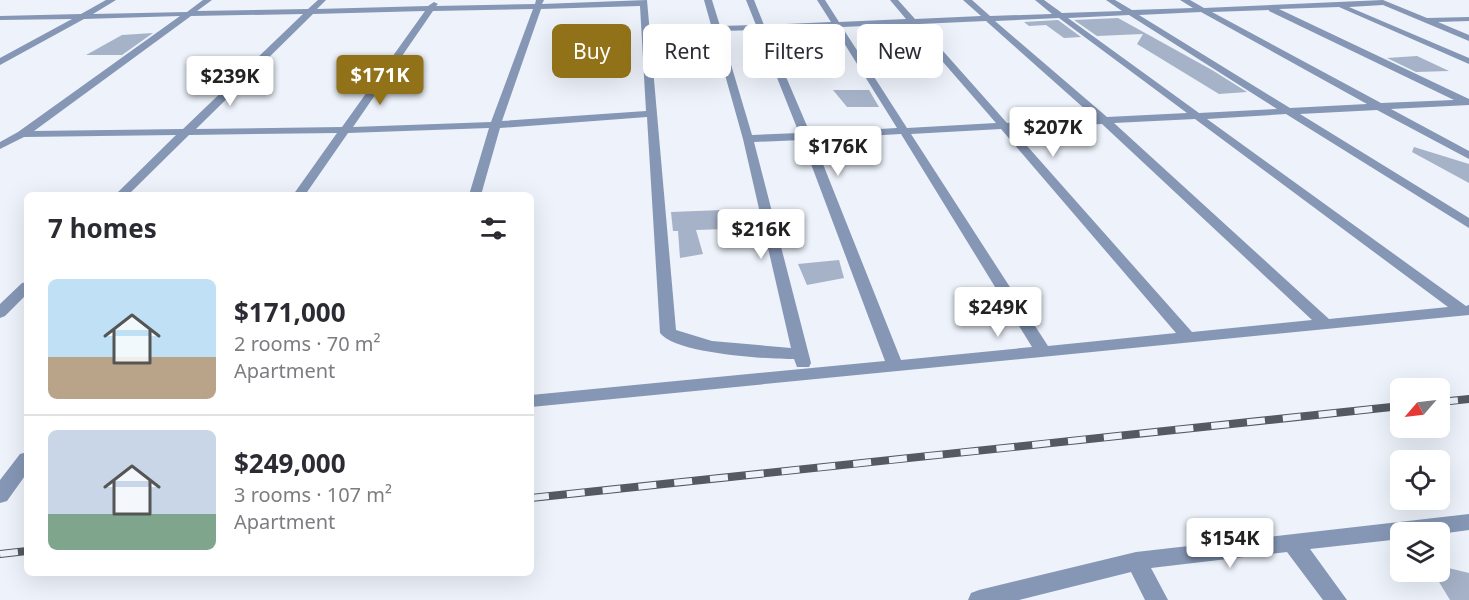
<!DOCTYPE html>
<meta charset="utf-8">
<style>
:root{--surface:#fff;--page:#f7f7f7;--text:#2b2b33;--muted:#7c7c81;--line:#e1e1e2;--accent:#927218}
body{margin:0;font-family:"Noto Sans",sans-serif;background:var(--page);color:var(--text);height:100vh;display:flex;flex-direction:column;font-size:22px;white-space:nowrap}
*{box-sizing:border-box;margin:0}
p{font-size:20px;color:var(--muted)}
.icon{flex:none;width:33px;height:33px;fill:none;stroke:currentColor;stroke-width:2;stroke-linecap:round;stroke-linejoin:round}
.map{position:relative;flex:1;overflow:hidden}
.sheet{position:absolute;left:24px;top:192px;width:510px;height:384px;display:flex;flex-direction:column;background:var(--surface);border-radius:9px;box-shadow:0 6px 24px #0002}
.sheet>*{flex:none}
.banner{position:absolute;left:552px;top:24px;width:570px;height:54px;display:flex;gap:12px}
.needle{width:39px;rotate:242deg}
.buttons{position:absolute;left:1390px;top:378px;display:grid;gap:12px}
.buttons a{display:grid;place-items:center;width:60px;height:60px;border-radius:9px;background:var(--surface);box-shadow:0 6px 24px #0002;font-size:30px}
.price{position:absolute;translate:-50% -51px;padding:0 14px;border-radius:6px;background:#fff;color:#222;font-size:20px;line-height:39px;filter:drop-shadow(0 2px 3px #0008)}
.price::after{content:'';position:absolute;left:50%;top:36px;width:18px;height:14px;margin-left:-9px;background:inherit;clip-path:polygon(0 0,100% 0,50% 100%)}
.price.on{background:var(--accent);color:#fff}
ul{padding:0;list-style:none}
li{display:flex;align-items:center;gap:18px;height:150px;padding:0 24px}
li+li{border-top:2px solid var(--line)}
li span{display:grid;place-items:center;flex:none;width:168px;height:120px;border-radius:9px;color:#555}
li>.icon{margin-inline-start:auto}
span .icon{width:72px;height:72px;fill:#fffc;stroke-width:1}
li b{font-size:26px}
h2{display:flex;justify-content:space-between;align-items:center;height:72px;padding:0 24px;font-size:26px}
.pill{padding:0 21px;border-radius:9px;background:var(--surface);box-shadow:0 6px 24px #0002;font-size:21px;line-height:54px}
.pill.on{background:var(--accent);color:#fff}
.map>svg:first-child{display:block}
</style>
<div class="map">
<svg width="1469" height="600" viewBox="0 0 1469 600">
<rect width="100%" height="100%" fill="#edf2fb"/>
<path fill="#a5b2c7" d="M1118,18L1212,70L1247,92L1219,94L1137,44L1143,34L1097,36L1074,20Z
M1058,20L1081,37L1064,38L1046,25L1029,26L1024,22Z
M153,33L122,55H86L122,35Z
M1417,56L1449,71L1416,72L1387,58Z
M833,90H869L879,107H847Z
M1414,147L1469,164V183L1412,152Z
M748,209L755,228L696,230L703,254L680,258L678,231H673L671,212Z
M839,260L844,278L807,285L798,264Z
M1440,566L1469,573V600H1450L1433,572H1440Z"/>
<g fill="none" stroke-linecap="round" stroke-linejoin="round">
<path fill="#8597b5" fill-rule="evenodd" d="M106,0H116L93,14L187,12L203,0H212L197,11L308,9L318,0H326L317,9L428,6L434,2L438,4L436,6L535,4L536,0H544L542,4L647,0L676,330L712,341L791,348L743,139L704,0H712L720,26L756,25L746,0H754L764,25L831,22L817,0H825L839,22L906,19L890,0H898L915,19L981,16L963,0H972L990,16L1052,14L1035,0H1044L1062,13L1122,11L1106,0H1115L1132,10L1193,8L1180,0H1190L1204,8L1383,0L1427,18L1469,17V21L1438,22L1469,35V41L1383,5L1349,7L1469,58V64L1339,7L1279,9L1469,99V105L1391,109L1469,151V159L1377,110L1300,114L1469,218V228L1286,114L1207,119L1466,306L1469,305V315L531,407V395L885,361L802,140L754,142L811,363L809,367H797L794,359C767,359 676,354 660,333L647,117L500,128L481,195H469L489,128L348,133L305,195H293L337,133L189,135L128,195H115L176,135L24,137L0,149V142L18,132L180,16L84,19L0,65V58L72,19L0,20V16L81,14ZM640,6L646,111L502,121L541,9ZM533,9L491,122L353,127L433,11ZM1269,10V11L1454,100L1381,103L1212,12ZM425,11L342,127L196,129L313,14ZM1201,12L1367,104L1290,108L1139,15ZM303,14L183,129L34,131L191,16ZM1129,15L1277,109L1199,113L1068,18ZM1059,18L1187,113L1107,117L995,21ZM986,21L1095,118L1007,123L919,24ZM910,24L996,123L907,128L842,27ZM834,27L897,128L810,133L766,30ZM758,30L799,133L752,135L721,31ZM1195,119L1448,307L1329,319L1114,123ZM1102,124L1312,320L1192,332L1012,129ZM1001,129L1176,333L1048,346L911,134ZM901,134L1032,347L901,360L813,139Z
M27,282V294L5,316L0,318V304L22,283Z
M27,452V473L7,501L0,503V480L20,454Z
M1469,514V530L1440,534L1401,532V539L1310,549L1347,600H1323L1287,552L1151,568L1168,600H1145L1131,572L1019,600H968L971,593L979,590L1136,552Z"/>
<g stroke="#545962" stroke-width="8">
<path id="rail" d="M1440,402L1469,399
M531,498L1401,406
M0,554L27,551"/>
</g>
<use href="#rail" stroke="#edf2fb" stroke-width="6" stroke-dasharray="18" stroke-linecap="butt"/>
</g>
</svg>
<div class="buttons">
<a><svg class="needle" viewBox="-14 -14 28 28"><path d="M0-13l5 13h-10z" fill="#e53935"/><path d="M0 13l5-13h-10z" fill="#7c7c81"/></svg></a>
<a><svg class="icon" aria-label="locate" viewBox="0 0 24 24"><circle cx="12" cy="12" r="6"/><path d="M12 2v4M12 18v4M2 12h4M18 12h4"/></svg></a>
<a><svg class="icon" aria-label="layers" viewBox="0 0 24 24"><path d="M12 4l9 5-9 5-9-5zM3 14l9 5 9-5"/></svg></a>
</div>
<b class="price on" style="left:380px;top:106px">$171K</b>
<b class="price" style="left:230px;top:107px">$239K</b>
<b class="price" style="left:1053px;top:158px">$207K</b>
<b class="price" style="left:838px;top:177px">$176K</b>
<b class="price" style="left:761px;top:260px">$216K</b>
<b class="price" style="left:998px;top:338px">$249K</b>
<b class="price" style="left:1230px;top:569px">$154K</b>
<div class="banner">
<a class="pill on">Buy</a>
<a class="pill">Rent</a>
<a class="pill">Filters</a>
<a class="pill">New</a>
</div>
<section class="sheet">
<h2>7 homes<svg class="icon" aria-label="filters" viewBox="0 0 24 24"><path d="M4 7h16M4 17h16"/><circle cx="9" cy="7" r="2"/><circle cx="15" cy="17" r="2"/></svg></h2>
<ul>
<li><span style="background:linear-gradient(#bfe0f5 65%,#b9a48a 0)"><svg class="icon" aria-label="home" viewBox="0 0 24 24"><path d="M3 11l9-7 9 7M6 9v11h12V9"/></svg></span><div><b>$171,000</b><p>2 rooms · 70 m²</p><p>Apartment</p></div></li>
<li><span style="background:linear-gradient(#c9d6e8 70%,#7fa58c 0)"><svg class="icon" aria-label="home" viewBox="0 0 24 24"><path d="M3 11l9-7 9 7M6 9v11h12V9"/></svg></span><div><b>$249,000</b><p>3 rooms · 107 m²</p><p>Apartment</p></div></li>
</ul>
</section>
</div>
